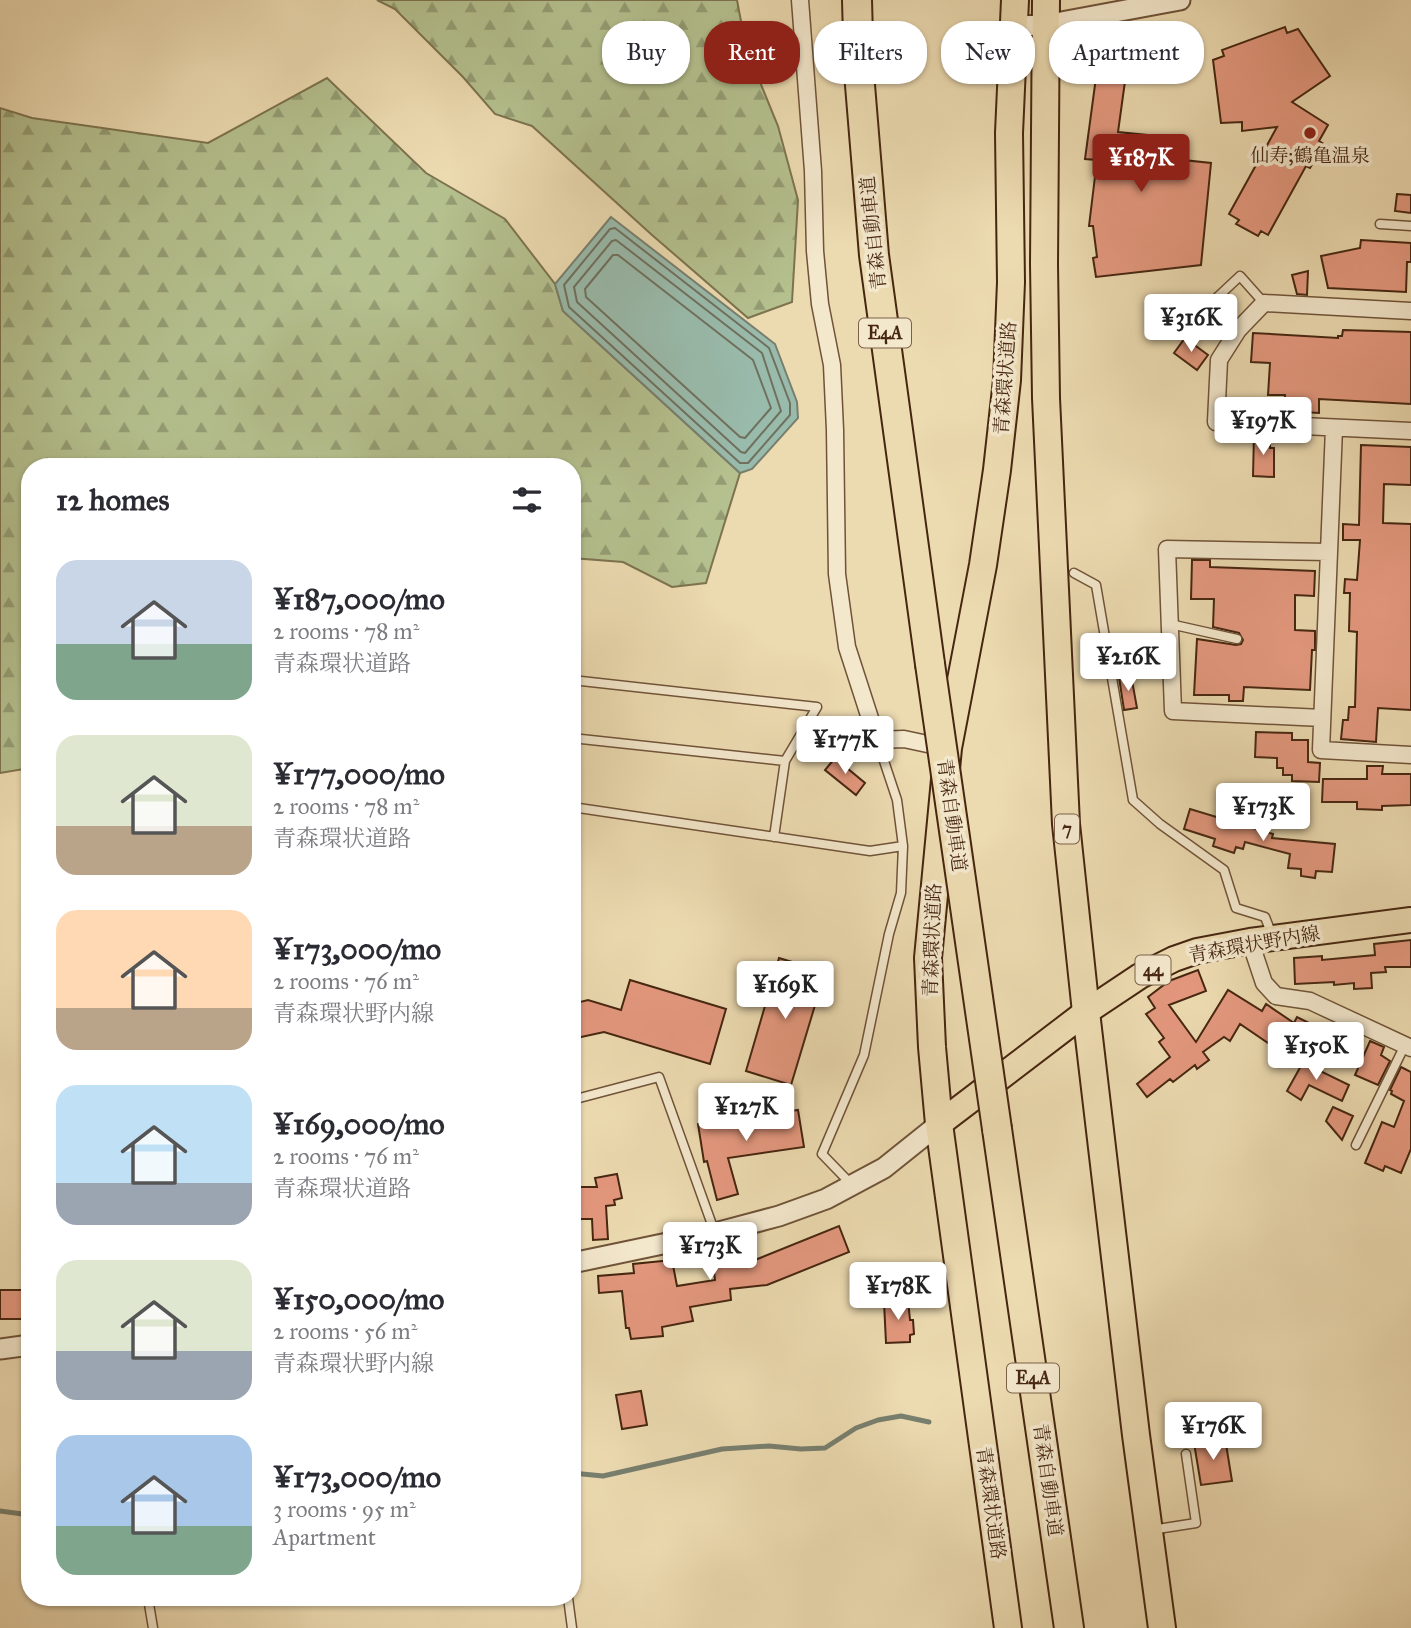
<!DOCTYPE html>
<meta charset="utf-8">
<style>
:root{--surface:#fff;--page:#f2f2f3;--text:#2b2b33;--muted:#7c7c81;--accent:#8f2418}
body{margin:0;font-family:"IM FELL Great Primer","Noto Serif JP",serif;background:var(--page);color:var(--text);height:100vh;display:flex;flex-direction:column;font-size:26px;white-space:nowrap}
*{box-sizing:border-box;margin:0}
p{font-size:23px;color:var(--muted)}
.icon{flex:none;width:38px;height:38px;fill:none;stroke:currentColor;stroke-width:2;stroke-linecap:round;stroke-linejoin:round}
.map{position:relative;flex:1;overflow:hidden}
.drawer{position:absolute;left:21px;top:458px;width:560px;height:1148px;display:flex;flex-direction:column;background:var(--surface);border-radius:28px;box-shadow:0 2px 5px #0004}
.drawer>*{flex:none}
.top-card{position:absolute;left:602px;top:21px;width:665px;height:63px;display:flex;gap:14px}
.price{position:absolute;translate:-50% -60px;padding:0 16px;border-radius:7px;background:#fff;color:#222;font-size:23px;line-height:46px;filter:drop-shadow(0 2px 4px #0008)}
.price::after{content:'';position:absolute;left:50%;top:42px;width:21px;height:16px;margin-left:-10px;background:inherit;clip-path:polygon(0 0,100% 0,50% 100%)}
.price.selected{background:var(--accent);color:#fff}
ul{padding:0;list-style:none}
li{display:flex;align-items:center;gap:21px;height:175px;padding:0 35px}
li span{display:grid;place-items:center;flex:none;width:196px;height:140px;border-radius:21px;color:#555}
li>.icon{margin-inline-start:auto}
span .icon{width:84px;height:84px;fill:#fffc;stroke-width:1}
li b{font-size:30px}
h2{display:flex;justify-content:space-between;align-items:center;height:84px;padding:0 35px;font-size:30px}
.tag{padding:0 24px;border-radius:28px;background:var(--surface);box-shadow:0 2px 5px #0004;font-size:24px;line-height:63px}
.tag.selected{background:var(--accent);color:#fff}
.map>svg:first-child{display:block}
</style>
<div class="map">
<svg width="1411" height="1628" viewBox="0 0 1411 1628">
<defs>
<pattern id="forest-firs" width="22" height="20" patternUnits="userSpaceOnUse" patternTransform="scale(1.75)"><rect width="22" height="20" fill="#b4c08e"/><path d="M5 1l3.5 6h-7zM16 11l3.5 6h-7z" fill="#949c73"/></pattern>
</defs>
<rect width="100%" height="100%" fill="#ecdab0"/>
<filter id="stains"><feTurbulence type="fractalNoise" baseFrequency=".00286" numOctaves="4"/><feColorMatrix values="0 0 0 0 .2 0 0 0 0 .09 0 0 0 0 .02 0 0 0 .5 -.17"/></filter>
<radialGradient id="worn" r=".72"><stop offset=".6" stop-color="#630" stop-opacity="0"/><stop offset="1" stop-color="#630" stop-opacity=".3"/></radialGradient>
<path fill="url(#forest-firs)" stroke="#7d734f" stroke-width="2" d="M377,0H737L746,48L778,126L798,200L792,302L748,318L652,235L532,126L495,114L463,77L395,9Z
M327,78L426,173L505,219L555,284L563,311L740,473L706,583L672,587L623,562L572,558V467H30V768L0,773V108L32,118L208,143Z"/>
<path fill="#99bbac" stroke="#787f6e" stroke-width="2" d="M611,217L775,344L797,402L798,418L752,469L740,473L563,311L555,284Z"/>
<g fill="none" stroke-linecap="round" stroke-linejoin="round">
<path stroke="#70705e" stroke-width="2" d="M615,228L769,348L790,403V415L748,463H740L569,307L564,285L610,229Z
M616,240L762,353L781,411L745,453L741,452L577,302L574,287L612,241Z
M613,255H618L753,360L771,408L745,438L740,437L586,297L585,289Z"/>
<path stroke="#787f6e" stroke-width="5" d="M572,1473L603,1476L722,1449L769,1446L801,1449L825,1448L856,1428L878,1420L901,1416L929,1422
M0,1511L30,1515"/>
</g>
<path fill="#e4987e" stroke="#462610" stroke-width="2" d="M1285,27L1287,33L1298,29L1330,76L1292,102L1328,125L1319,141L1324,144L1310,168L1306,166L1268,235L1261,231L1258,236L1236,224L1239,220L1229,214L1277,127L1242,131V122L1221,123L1213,60L1224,56L1222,50Z
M1097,70L1126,74L1118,132L1157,136L1155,157L1211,163L1201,265L1096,277L1093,258L1097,257L1093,226H1089L1097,160L1085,159Z
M1397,194L1411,195V213L1395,211Z
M1361,240L1411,243V262H1407L1406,292L1328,288L1321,256L1360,248Z
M1308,271L1307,295L1297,294L1292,275Z
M1343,330L1411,332V404L1319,399V413L1285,411V395H1268L1270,363L1251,362L1253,333L1338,338V336H1342Z
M1185,338L1208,355L1197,370L1174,353Z
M1254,434L1270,435V448H1274V477L1253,476Z
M1361,445L1411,447V485L1384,484L1383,523L1411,524V710L1378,708L1376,742L1341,739L1343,720H1348L1349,707H1355L1357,632L1349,631L1350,593H1344L1345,579L1357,580L1360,540H1343V524L1359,525Z
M1192,560H1210V567L1315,571L1314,596L1295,595V630L1315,631V650H1312L1310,690L1244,687L1243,701H1229V695H1194L1197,639L1236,645L1241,644L1243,640L1239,633L1213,627L1214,599H1191Z
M1131,675L1137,708L1124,710L1119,677Z
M1256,732L1292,733V740H1308V762L1320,763L1319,782L1292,781V775H1283V768H1277V758L1255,757Z
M835,758L865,783L856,795L825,770Z
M1367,766H1383L1382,774H1411V805L1382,806V810L1357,809V802H1322L1323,779H1367Z
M1190,809L1273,834L1272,838L1335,844L1332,872L1316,871L1315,878L1301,876V869L1288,868L1290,854L1245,842L1243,849L1236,847L1234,853L1213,846L1215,839L1184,829Z
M1411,940V967H1385L1386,972L1371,973L1372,988L1354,989V983L1334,985V982L1295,984L1294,958L1322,956V960L1375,955L1374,944Z
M779,958L825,972L791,1085L746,1071Z
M1198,970L1206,991L1169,1005L1196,1042L1228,990L1262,1011L1266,1004L1294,1023L1297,1017L1315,1026L1298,1057L1269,1041L1268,1043L1240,1024L1230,1041L1224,1037L1203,1052L1209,1060L1197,1069L1195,1065L1173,1082L1170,1079L1147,1097L1137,1084L1170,1057L1159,1042L1164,1038L1146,1014L1155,1008L1148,997L1169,981Z
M630,980L726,1009L710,1064L604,1032L572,1039V1004L588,1000L621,1010Z
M1370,1041L1384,1047L1381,1055L1390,1061L1378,1085L1355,1075Z
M1306,1057L1321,1066L1318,1070L1349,1085L1342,1101L1309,1085L1301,1100L1287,1091Z
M1401,1067L1411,1072V1149L1401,1173L1385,1166L1383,1171L1365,1163L1382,1122L1394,1127L1404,1101L1391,1094L1392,1091L1390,1090Z
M1333,1107L1353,1116L1342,1140L1326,1121Z
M798,1110L804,1147L728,1158L738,1194L717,1200L707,1161L704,1162L698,1124Z
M617,1174L622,1198L614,1200L615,1205L606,1206L608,1239L593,1240L592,1219H572V1187H597L595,1178Z
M839,1226L849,1252L767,1285L730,1289L731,1300L690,1307L693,1321L662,1327L663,1336L631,1339L629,1328H626L622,1291L599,1293L598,1276L634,1273L633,1264L672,1260L677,1286L715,1280L713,1263L719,1262L717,1249L742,1246L745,1264Z
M0,1290H30V1319H0Z
M908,1300L910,1320H913L914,1334L910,1335V1342L886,1343L884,1302Z
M641,1391L647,1425L622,1429L616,1395Z
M1225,1438L1232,1481L1201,1485L1194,1443Z"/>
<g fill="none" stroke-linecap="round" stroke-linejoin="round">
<g stroke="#705338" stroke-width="11">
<path id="service" d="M1380,224L1411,226
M1193,320L1240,276L1264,303
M1074,573L1096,585L1133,800L1160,824L1224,870L1236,908L1265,917L1272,935
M1170,624L1237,639
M572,680L817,707L785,761L774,837
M572,738L785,761
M572,807L870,851L903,846
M572,1100L659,1077L715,1233
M1356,1145L1405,1045
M852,1185L822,1154L864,1055L889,934L901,893L903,846L897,800L877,740
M1151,1530L1196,1523L1186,1454
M148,1598L153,1628
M568,1598L572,1628"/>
</g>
<g stroke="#705338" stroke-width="19">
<path id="minor" d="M800,0L813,171L815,251L820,304L832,365L835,430L837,574L847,647L877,740L904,739L946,748
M1411,311L1264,303L1238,330L1219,360L1216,422L1411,431
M1334,428L1321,750L1411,755
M1322,718L1173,711L1167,549L1329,552
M1250,941L1264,983L1276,996L1310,1001L1411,1048"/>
</g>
<g stroke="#705338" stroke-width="23">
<path id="tertiary" d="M1013,26L1045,25L1180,0
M572,1263L715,1233L779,1216L826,1199L884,1168L939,1124
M0,1349L30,1345"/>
</g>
<g stroke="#462610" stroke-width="28">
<path id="primary" d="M939,1124L1086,1012L1140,976L1174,959L1197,951L1250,941L1411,920"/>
</g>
<g stroke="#462610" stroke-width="30">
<path id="trunk" d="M1046,0L1044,264L1046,398L1066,824L1086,1012L1136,1435L1162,1628
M1008,1628L939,1124L932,1047L928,958L948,748L983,565L997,470L1007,380L1011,282L1009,133L1015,0"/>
</g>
<g stroke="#462610" stroke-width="32">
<path id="motorway" d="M857,0L859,73L874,255L930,664
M997,1129L1069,1628"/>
</g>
<use href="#service" stroke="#f3e7cc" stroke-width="8"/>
<use href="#minor" stroke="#f3e7cc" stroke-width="16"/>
<use href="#tertiary" stroke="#f3e7cc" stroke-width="19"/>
<use href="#primary" stroke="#ecdab0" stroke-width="24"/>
<use href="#trunk" stroke="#ecdab0" stroke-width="26"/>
<use href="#motorway" stroke="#ecdab0" stroke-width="28"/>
<g stroke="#462610" stroke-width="32" stroke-linecap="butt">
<path id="motorway-bridge" d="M930,664L997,1129"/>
</g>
<use href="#motorway-bridge" stroke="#ecdab0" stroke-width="28"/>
</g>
<circle fill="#8f2418" stroke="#f3e7cc" stroke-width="2.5" cx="1310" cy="133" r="7"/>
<g text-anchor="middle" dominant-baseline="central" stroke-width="7" stroke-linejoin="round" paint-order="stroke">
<g fill="#f3e7cc" stroke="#7a6048" stroke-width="2">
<rect x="859" y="318.5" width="52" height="29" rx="5"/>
<rect x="1055" y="814.5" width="24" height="29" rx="5"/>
<rect x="1135.5" y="955.5" width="35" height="29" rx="5"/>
<rect x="1007" y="1363.5" width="52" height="29" rx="5"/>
</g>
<g font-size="18" font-weight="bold" fill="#462610">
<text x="885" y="333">E4A</text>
<text x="1067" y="829">7</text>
<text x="1153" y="970">44</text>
<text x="1033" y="1378">E4A</text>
</g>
<g font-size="19" fill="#462610" stroke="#f3e7cc">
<text x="1310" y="155">仙寿;鶴亀温泉</text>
</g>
<g font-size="19" fill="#462610" stroke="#f3e7cc">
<text transform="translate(873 233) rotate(-96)">青森自動車道</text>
<text transform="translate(1005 378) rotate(-86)">青森環状道路</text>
<text transform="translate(952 815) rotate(82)">青森自動車道</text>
<text transform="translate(932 940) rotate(-88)">青森環状道路</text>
<text transform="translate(1254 944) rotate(-10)">青森環状野内線</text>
<text transform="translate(1048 1480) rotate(82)">青森自動車道</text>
<text transform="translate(991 1503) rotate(82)">青森環状道路</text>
</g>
</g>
<rect width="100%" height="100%" filter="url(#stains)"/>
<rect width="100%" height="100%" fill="url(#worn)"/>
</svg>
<b class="price selected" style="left:1141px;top:194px">¥187K</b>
<b class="price" style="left:1191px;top:354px">¥316K</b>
<b class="price" style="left:1263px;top:457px">¥197K</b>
<b class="price" style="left:1128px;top:693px">¥216K</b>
<b class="price" style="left:845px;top:776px">¥177K</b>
<b class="price" style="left:1263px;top:843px">¥173K</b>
<b class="price" style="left:785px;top:1021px">¥169K</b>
<b class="price" style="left:1316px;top:1082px">¥150K</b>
<b class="price" style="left:746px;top:1143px">¥127K</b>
<b class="price" style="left:710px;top:1282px">¥173K</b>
<b class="price" style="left:898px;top:1322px">¥178K</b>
<b class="price" style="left:1213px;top:1462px">¥176K</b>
<div class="top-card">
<a class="tag">Buy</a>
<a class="tag selected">Rent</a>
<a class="tag">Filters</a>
<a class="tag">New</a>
<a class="tag">Apartment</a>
</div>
<section class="drawer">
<h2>12 homes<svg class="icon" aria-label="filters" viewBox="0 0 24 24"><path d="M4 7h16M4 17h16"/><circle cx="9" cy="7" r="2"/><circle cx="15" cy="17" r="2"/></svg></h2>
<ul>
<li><span style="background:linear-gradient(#c9d6e8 60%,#7fa58c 0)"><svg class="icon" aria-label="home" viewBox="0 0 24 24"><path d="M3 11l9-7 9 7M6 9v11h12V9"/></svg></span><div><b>¥187,000/mo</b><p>2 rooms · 78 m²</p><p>青森環状道路</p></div></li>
<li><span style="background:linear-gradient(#dfe7d0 65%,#b9a48a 0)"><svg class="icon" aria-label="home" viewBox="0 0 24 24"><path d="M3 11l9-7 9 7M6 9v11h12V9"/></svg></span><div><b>¥177,000/mo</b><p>2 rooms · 78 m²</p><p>青森環状道路</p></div></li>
<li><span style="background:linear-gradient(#ffd9b3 70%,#b9a48a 0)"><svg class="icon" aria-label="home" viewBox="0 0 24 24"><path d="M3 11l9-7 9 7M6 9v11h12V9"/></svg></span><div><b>¥173,000/mo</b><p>2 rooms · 76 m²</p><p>青森環状野内線</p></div></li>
<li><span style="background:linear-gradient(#bfe0f5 70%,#9aa5b1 0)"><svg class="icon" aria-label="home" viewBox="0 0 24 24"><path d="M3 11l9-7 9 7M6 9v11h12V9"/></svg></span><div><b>¥169,000/mo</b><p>2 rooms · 76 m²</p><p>青森環状道路</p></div></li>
<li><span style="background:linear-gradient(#dfe7d0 65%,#9aa5b1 0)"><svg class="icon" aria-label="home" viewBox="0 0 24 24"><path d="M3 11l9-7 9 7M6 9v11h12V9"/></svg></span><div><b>¥150,000/mo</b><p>2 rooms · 56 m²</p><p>青森環状野内線</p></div></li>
<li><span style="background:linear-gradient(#a9c7e8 65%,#7fa58c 0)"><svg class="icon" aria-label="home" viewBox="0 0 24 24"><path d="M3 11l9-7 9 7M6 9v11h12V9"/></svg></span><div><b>¥173,000/mo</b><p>3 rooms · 95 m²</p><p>Apartment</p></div></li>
</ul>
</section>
</div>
